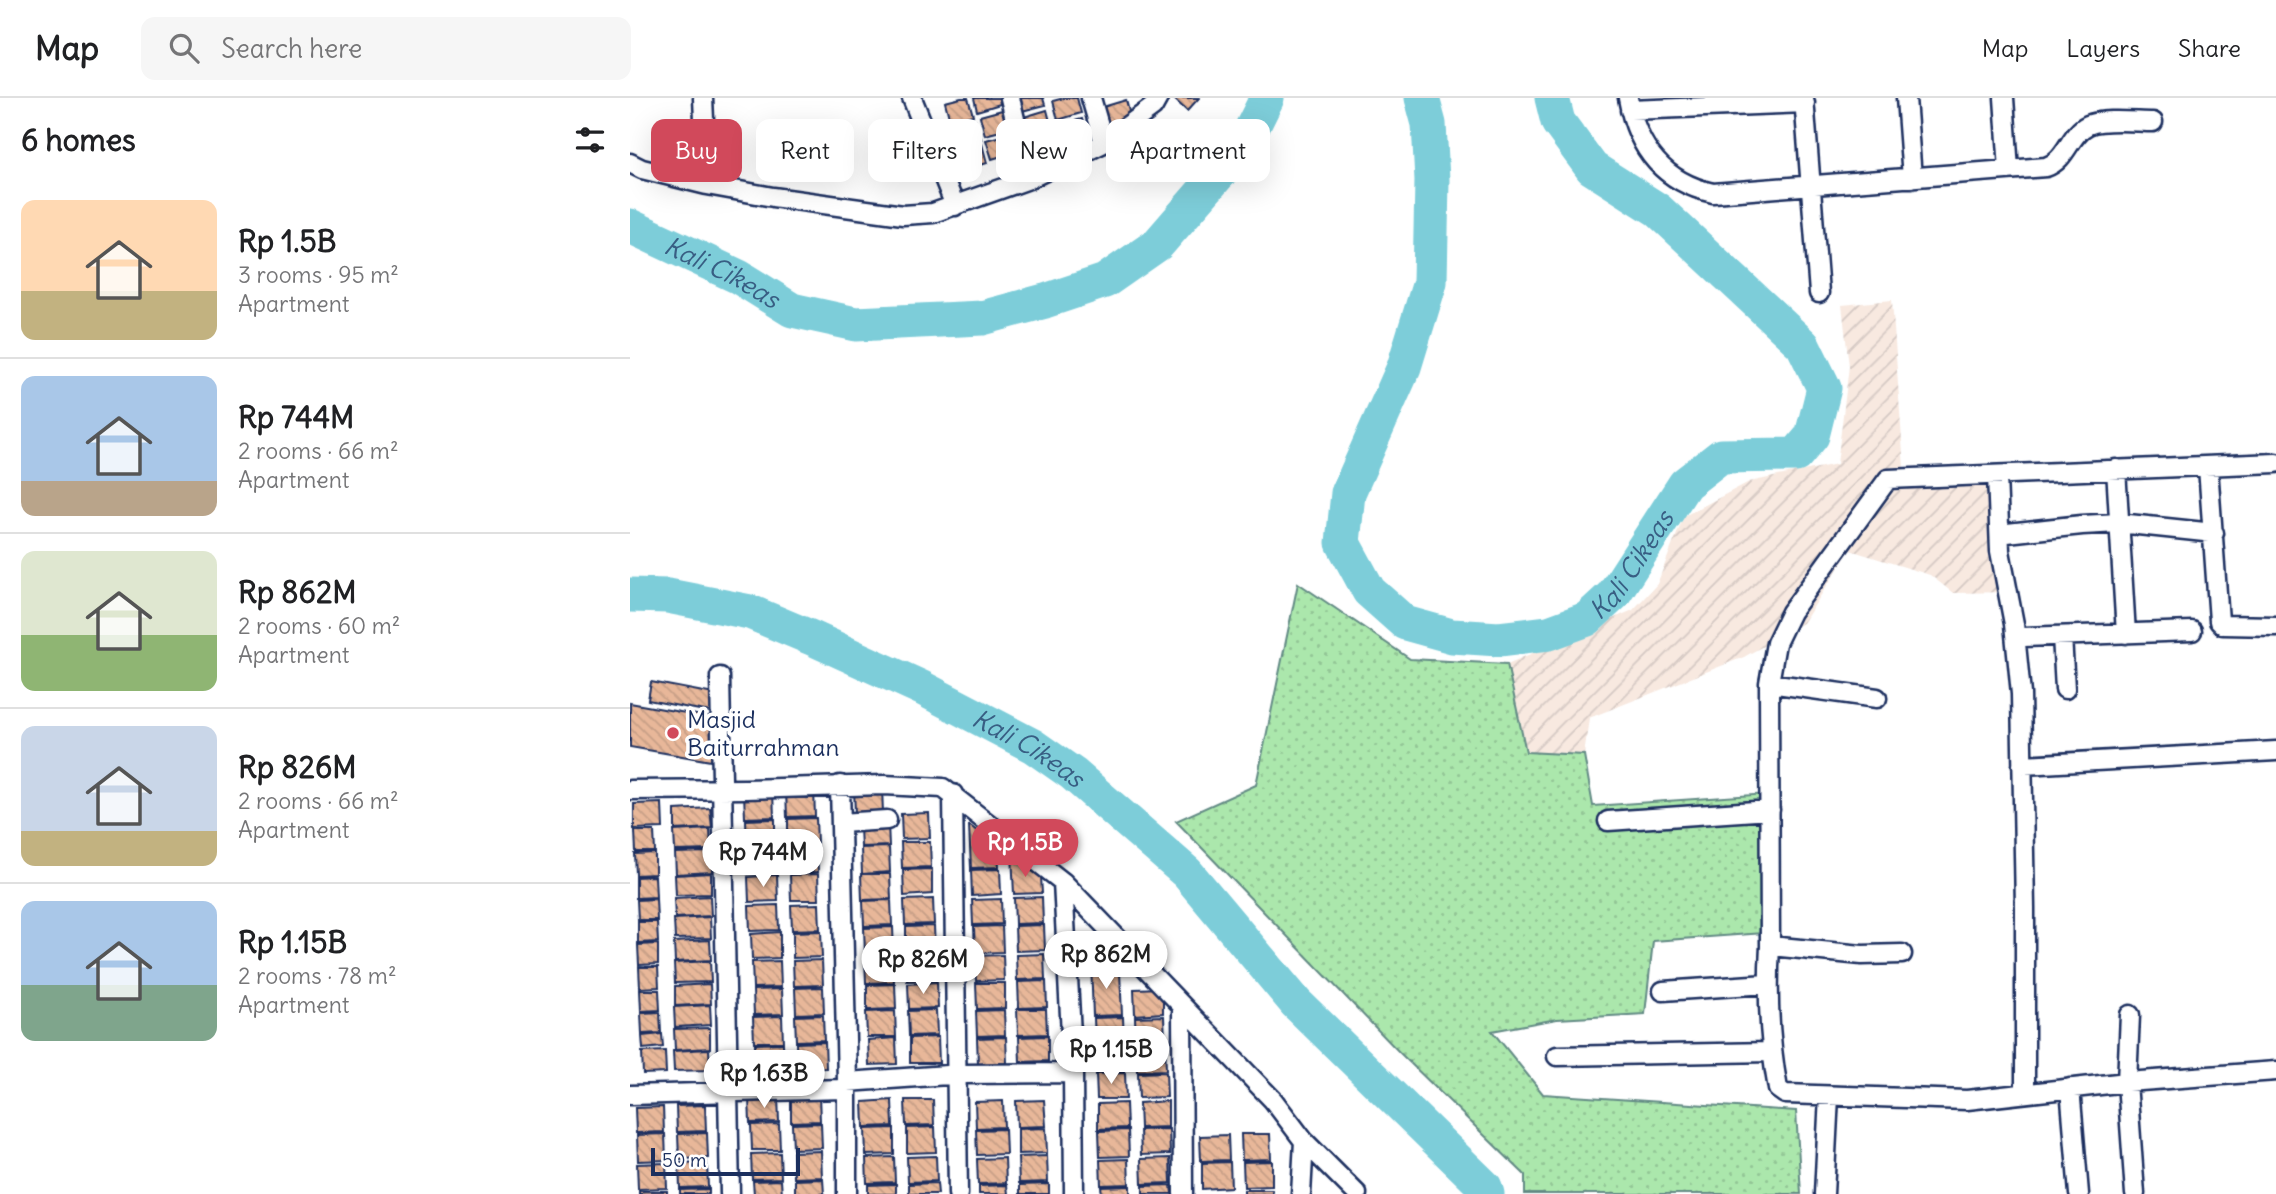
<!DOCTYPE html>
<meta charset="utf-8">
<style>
:root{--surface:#fff;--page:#f6f6f6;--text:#202124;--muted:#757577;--line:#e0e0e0;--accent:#d1495b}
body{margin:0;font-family:Delius,sans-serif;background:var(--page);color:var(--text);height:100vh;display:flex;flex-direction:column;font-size:26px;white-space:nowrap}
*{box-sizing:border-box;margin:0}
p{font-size:23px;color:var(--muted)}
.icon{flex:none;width:38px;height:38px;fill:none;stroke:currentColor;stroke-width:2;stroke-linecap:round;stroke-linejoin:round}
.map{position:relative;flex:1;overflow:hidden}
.details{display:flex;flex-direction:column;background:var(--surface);width:630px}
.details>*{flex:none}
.guide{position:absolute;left:21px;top:21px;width:665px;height:63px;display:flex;gap:14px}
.scale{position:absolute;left:21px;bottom:18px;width:149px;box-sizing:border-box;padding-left:7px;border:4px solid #1b2f5e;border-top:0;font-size:19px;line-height:24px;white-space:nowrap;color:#1b2f5e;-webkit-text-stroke:5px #fff;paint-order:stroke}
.price{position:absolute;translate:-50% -60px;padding:0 16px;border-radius:24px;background:#fff;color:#222;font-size:23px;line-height:46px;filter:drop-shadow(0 2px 4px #0008)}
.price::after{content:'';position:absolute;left:50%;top:42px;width:21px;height:16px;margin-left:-10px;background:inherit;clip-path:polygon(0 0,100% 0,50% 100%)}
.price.on{background:var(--accent);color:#fff}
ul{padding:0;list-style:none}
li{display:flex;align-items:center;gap:21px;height:175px;padding:0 21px}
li+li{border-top:2px solid var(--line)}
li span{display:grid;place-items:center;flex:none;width:196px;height:140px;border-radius:14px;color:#555}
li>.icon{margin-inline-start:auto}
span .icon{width:84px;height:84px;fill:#fffc;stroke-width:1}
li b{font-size:30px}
h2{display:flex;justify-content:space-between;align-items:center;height:84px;padding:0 21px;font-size:30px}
.pill{padding:0 24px;border-radius:14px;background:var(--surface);box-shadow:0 7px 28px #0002;font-size:24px;line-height:63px}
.pill.on{background:var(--accent);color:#fff}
header{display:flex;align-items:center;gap:42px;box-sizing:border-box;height:98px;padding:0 35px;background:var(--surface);border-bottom:2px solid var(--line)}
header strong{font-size:33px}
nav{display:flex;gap:38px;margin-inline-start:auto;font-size:24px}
.search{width:490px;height:63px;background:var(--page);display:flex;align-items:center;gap:18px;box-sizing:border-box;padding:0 24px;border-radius:14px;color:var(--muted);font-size:26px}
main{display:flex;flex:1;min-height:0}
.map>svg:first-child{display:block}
</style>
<header>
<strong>Map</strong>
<div class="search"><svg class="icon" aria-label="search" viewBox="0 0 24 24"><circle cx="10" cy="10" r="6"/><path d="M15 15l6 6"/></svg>Search here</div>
<nav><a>Map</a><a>Layers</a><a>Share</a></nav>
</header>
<main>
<section class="details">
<h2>6 homes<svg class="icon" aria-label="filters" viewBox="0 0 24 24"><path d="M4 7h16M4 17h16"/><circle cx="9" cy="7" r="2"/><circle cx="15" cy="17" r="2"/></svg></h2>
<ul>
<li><span style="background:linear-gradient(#ffd9b3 65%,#c2b280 0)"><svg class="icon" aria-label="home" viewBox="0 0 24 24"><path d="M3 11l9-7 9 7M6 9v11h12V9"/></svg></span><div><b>Rp 1.5B</b><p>3 rooms · 95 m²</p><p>Apartment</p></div></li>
<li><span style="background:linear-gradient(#a9c7e8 75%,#b9a48a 0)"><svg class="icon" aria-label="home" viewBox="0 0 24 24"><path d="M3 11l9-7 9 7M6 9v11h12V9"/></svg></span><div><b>Rp 744M</b><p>2 rooms · 66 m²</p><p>Apartment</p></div></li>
<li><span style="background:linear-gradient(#dfe7d0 60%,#8fb573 0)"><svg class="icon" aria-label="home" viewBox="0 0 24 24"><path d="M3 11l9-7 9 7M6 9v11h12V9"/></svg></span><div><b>Rp 862M</b><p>2 rooms · 60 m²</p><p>Apartment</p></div></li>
<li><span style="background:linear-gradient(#c9d6e8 75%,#c2b280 0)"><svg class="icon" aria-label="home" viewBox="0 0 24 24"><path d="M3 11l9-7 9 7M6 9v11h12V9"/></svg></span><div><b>Rp 826M</b><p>2 rooms · 66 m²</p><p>Apartment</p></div></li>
<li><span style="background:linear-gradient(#a9c7e8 60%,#7fa58c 0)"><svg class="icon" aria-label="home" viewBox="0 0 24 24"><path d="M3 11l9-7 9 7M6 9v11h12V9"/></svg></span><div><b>Rp 1.15B</b><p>2 rooms · 78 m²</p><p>Apartment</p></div></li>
</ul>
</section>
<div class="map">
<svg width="1646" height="1096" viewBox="0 0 1646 1096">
<defs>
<pattern id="industrial-furrows" width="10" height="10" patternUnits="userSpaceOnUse" patternTransform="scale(1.75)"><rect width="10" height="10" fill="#f8e9e0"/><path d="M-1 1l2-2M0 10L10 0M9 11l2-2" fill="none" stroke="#d4c8c3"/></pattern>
<pattern id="grass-dots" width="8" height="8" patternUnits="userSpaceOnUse" patternTransform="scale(1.75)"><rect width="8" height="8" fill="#abe7ac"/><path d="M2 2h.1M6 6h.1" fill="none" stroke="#93c696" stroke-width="1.8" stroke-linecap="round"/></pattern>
<pattern id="building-back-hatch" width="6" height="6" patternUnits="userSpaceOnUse" patternTransform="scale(1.75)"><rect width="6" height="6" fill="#e8b799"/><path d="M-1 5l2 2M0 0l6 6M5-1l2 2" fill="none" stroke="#c69e86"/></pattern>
</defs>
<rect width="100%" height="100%" fill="#fff"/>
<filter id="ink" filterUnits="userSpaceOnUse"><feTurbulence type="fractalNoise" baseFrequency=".0143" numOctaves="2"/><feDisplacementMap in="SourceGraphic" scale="14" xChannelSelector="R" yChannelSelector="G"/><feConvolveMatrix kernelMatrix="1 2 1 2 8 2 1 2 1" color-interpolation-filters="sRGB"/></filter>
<g filter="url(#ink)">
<path fill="url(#industrial-furrows)" d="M1262,202L1275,384L1378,379L1382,494L1323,495L1300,477L1220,452L1173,525L1114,559L959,620L954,657L896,655L877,566L1003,512L1027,486L1054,418L1119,384L1207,366L1219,268L1212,207Z"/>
<path fill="url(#grass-dots)" stroke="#638b85" stroke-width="2" d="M668,485L780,561L877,566L896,654L954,657L963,708L1138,696L1134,835L1023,843L1015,916L927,921L862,933L913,996L1166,1013L1171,1096H895V1077L771,956L546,723L626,687Z"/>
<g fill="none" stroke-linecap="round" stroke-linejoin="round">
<g stroke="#7dcdd9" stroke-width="35">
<path id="s1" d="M792,0L799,26L802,82L800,184L774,269L718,395L713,445L739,493L775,525L822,538L869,541L919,535L957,521L983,497L1055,386L1091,358L1166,357L1182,338L1194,290L1173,247L1028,112L962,70L928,24L922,0"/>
<path id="s2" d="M0,128L109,179L162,212L226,226L352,220L415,203L475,183L528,146L613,48L637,0"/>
<path id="s3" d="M0,497L38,498L120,514L182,540L292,590L403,648L443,676L557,775L666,905L855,1089L857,1096"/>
</g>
</g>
<path fill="url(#building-back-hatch)" stroke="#1b2f5e" stroke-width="2" d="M331,0H338L343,17L320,23L315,4Z
M344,0H369L370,6L347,13Z
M388,0H413L415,7L392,13Z
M434,0H447L451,15L428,22L423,3Z
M543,0H569L557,13Z
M496,2L501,21L478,27L473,9Z
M372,12L378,31L355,37L350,18Z
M417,12L422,31L400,37L394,19Z
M452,21L458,39L435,46L430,27Z
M345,22L351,41L327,48L322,29Z
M379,36L385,54L362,61L356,42Z
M424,36L429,55L406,62L401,43Z
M352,46L357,65L334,72L329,53Z
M21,584L84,596L80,614L18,602Z
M0,605L89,621L81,663L0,649Z
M252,689L253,715L225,716L224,690Z
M184,692L185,718L157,719L156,693Z
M143,694L144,719L115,720L114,695Z
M32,705L33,730L4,731V706Z
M80,710L82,730L45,732V712Z
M299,715L300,740L272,741L271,716Z
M186,720L187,745L158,746V721Z
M145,721V746L117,748L116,722Z
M258,725L259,748L231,749L230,730Z
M339,727L368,749L369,769L341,770Z
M80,731L81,752L45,753L44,733Z
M5,733H24L25,754H6Z
M271,744H300L301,769L272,770Z
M158,749H187L188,774L159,775Z
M259,749L260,774L232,776L231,750Z
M145,750L146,775L118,776L117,751Z
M81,754L82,774L46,776L45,755Z
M25,755V776L6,777L5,756Z
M382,756L411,779L412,795L384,796Z
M302,771V796L274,798L273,772Z
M370,771L371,796L342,798L341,772Z
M81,775V796L46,797L45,777Z
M188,776L189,802H161L160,777Z
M231,776H260L261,801L232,802Z
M147,777L148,803L119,804L118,779Z
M25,778L26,799L6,800V779Z
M80,798L81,818L45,820L44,800Z
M412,799L413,825L385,826L384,800Z
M26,801L27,822H8L7,802Z
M303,801L304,826L275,827L274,802Z
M371,801L372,826L343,827L342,802Z
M261,802L262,827L234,828L233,803Z
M189,806L190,831L162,832L161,807Z
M148,807L149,832L120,833L119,808Z
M80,819L81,840L45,841L44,821Z
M8,824H27L28,844L8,845Z
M414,827L415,852L386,853L385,828Z
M304,828L305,853L276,855V829Z
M372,828L373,854L345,855L344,829Z
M263,829L264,855L235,856L234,830Z
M191,833L192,859L163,860V834Z
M150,834V860L122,861L121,836Z
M80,842L81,862L45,864L44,844Z
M28,846V866L9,867L8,847Z
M414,856L415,881L387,882L386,857Z
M305,857L306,882L277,883L276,858Z
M373,857L374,882L346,883L344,858Z
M263,858L264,884L236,885L235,859Z
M192,862L193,887L164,888L163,863Z
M80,863L81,884L45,885L44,865Z
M150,863L151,889L123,890L122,864Z
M461,864L490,874L492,917L463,918Z
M9,869H28L29,889L10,890Z
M416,883L417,909L389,910L388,884Z
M307,884L308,910L279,911L278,886Z
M346,885H375V910L347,911Z
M80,886L81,906L45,908V888Z
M265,886L266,911L237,912V887Z
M193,889L194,915L166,916L165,890Z
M533,890V915L505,917L504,891Z
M152,891L153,916L124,917L123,892Z
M10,892H29L30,912L11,913Z
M80,907L81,927L45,929L44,909Z
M387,911H416L417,936L388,937Z
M306,912L307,937L279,938L278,913Z
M374,912L375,937L347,938L346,913Z
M265,913L266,939H237L236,914Z
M30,914L31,935L12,936L11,915Z
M193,917L194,942L166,943L165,918Z
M152,918L153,944H124L123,919Z
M534,918L535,943L506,944L505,919Z
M493,919L494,944L465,945L464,920Z
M80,930V950L45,952L44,931Z
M32,936L33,949L13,951L12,938Z
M418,938V963L390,964L389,939Z
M308,939L309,965H280V940Z
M376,939L377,965L348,966L347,940Z
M266,940L267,966L239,967L238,942Z
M195,944L196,970L167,971L166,945Z
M153,945L154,971L126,972L125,946Z
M535,946L536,972L507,973L506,947Z
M494,948V973L466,974L465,949Z
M79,951L80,972L44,973L43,953Z
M35,953L36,975L13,976L12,954Z
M536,974L537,999L509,1000L508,975Z
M495,975L496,1001H467L466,976Z
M189,997L190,1023L161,1024V998Z
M148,998L149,1024L120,1025L119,1000Z
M262,1002L263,1028L234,1029L233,1004Z
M275,1002H303L304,1027L276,1028Z
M414,1002L416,1028L387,1029L386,1003Z
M373,1003L374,1029L346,1030L345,1004Z
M538,1003V1029L510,1030L509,1005Z
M496,1005L497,1030L468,1031V1006Z
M75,1007L76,1033L47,1034L46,1008Z
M33,1009L34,1034L6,1035L5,1010Z
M191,1025L192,1050L163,1051L162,1026Z
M149,1026L150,1052H122L121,1027Z
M305,1029L306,1054L277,1055V1030Z
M264,1030V1056L236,1057L235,1031Z
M416,1030L417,1055L388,1056V1031Z
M375,1031L376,1056L347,1057L346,1032Z
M539,1031L540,1056L511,1057L510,1032Z
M498,1032L499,1058L470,1059L469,1033Z
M77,1035L78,1060L49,1061L48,1036Z
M35,1036L36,1062L8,1063L7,1037Z
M611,1036H640L641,1061L612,1062Z
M598,1037L599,1062L571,1063L570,1038Z
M191,1053L192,1079L164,1080L163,1054Z
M150,1055L151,1080L122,1081L121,1056Z
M306,1058L307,1083L278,1084L277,1059Z
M417,1058L418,1084L389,1085L388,1059Z
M264,1059L265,1084L237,1085L236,1060Z
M375,1060L376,1085L348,1086L347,1061Z
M540,1060L541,1085L512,1086L511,1061Z
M498,1061L499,1086L471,1087L470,1062Z
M642,1063V1088L614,1089L613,1064Z
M77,1064L78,1089L50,1090L49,1065Z
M600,1064L601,1089L572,1091V1065Z
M36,1065L37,1090L8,1091L7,1066Z
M193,1081L194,1096H165V1082Z
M151,1082L152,1096H124L123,1083Z
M307,1085L308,1096H279V1086Z
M266,1086V1096H238V1087Z
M419,1086V1096H390V1087Z
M377,1087L378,1096H349V1088Z
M541,1087L542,1096H513V1088Z
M500,1088V1096H472L471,1089Z
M79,1091V1096H50V1092Z
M614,1092H642L643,1096H614Z
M9,1093H37V1096H9Z"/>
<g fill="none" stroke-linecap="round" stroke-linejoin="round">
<g stroke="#1b2f5e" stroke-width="23">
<path id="minor" d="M73,0L77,87
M282,0L325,108
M380,0L399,81
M461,0L474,45
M998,0C1007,50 1033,84 1083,95L1416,69C1437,62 1439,36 1458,27C1473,20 1506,24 1523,24
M1174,0L1189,195
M1276,0L1282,80
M1374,0L1379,72
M1000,12L1175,5
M0,65L12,71L77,87L143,99L273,117L303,115L399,81L474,45L523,9L528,0
M1646,365L1258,381L1161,514L1146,545L1139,585L1140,848C1137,896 1139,943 1148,991L1155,996L1337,1002L1497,984L1646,973
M1578,369L1589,523L1593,527L1646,528
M1486,371L1496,536
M1367,377L1370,453L1384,526L1391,596L1395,810V995
M1377,435L1452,427L1489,425L1584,435
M1432,538L1435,591
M1394,539L1562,533
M90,579L100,1096
M1139,585L1247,600
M1392,667L1646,653
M210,687L217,984V1096
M0,692L116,691L254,687L313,690L433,784L643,1002L674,1043L727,1096
M323,696L328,1096
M978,723L1140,712
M211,725L257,722
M433,784L443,975L444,1096
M1140,848L1232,857L1272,856
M438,854L507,860
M1033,893L1137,886
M552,910L553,1096
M1500,917L1497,984L1505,1096
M927,958L1141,954
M1440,990L1449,1096
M0,997L213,991L217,984L332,976L443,975
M671,1096L674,1043
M1194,1096L1199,998"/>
</g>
<use href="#minor" stroke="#fff" stroke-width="18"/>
</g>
</g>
<circle fill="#d1495b" stroke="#fff" stroke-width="2.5" cx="43" cy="635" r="7"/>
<g text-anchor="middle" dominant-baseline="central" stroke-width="7" stroke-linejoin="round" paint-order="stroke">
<g font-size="24" fill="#1b2f5e" stroke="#fff" text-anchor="start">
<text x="57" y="621">Masjid<tspan x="57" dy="28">Baiturrahman</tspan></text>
</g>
<g font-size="26" font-style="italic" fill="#385e83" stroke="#fff">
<text stroke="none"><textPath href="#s2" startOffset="103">Kali Cikeas</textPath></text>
<text stroke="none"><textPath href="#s1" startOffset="822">Kali Cikeas</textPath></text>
<text stroke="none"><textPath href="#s3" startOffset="432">Kali Cikeas</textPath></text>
</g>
</g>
</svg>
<div class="scale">50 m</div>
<b class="price on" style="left:395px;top:781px">Rp 1.5B</b>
<b class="price" style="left:133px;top:791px">Rp 744M</b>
<b class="price" style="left:476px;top:893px">Rp 862M</b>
<b class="price" style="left:293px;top:898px">Rp 826M</b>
<b class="price" style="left:481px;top:988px">Rp 1.15B</b>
<b class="price" style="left:134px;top:1012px">Rp 1.63B</b>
<div class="guide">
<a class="pill on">Buy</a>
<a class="pill">Rent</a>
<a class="pill">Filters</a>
<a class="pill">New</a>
<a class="pill">Apartment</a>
</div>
</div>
</main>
